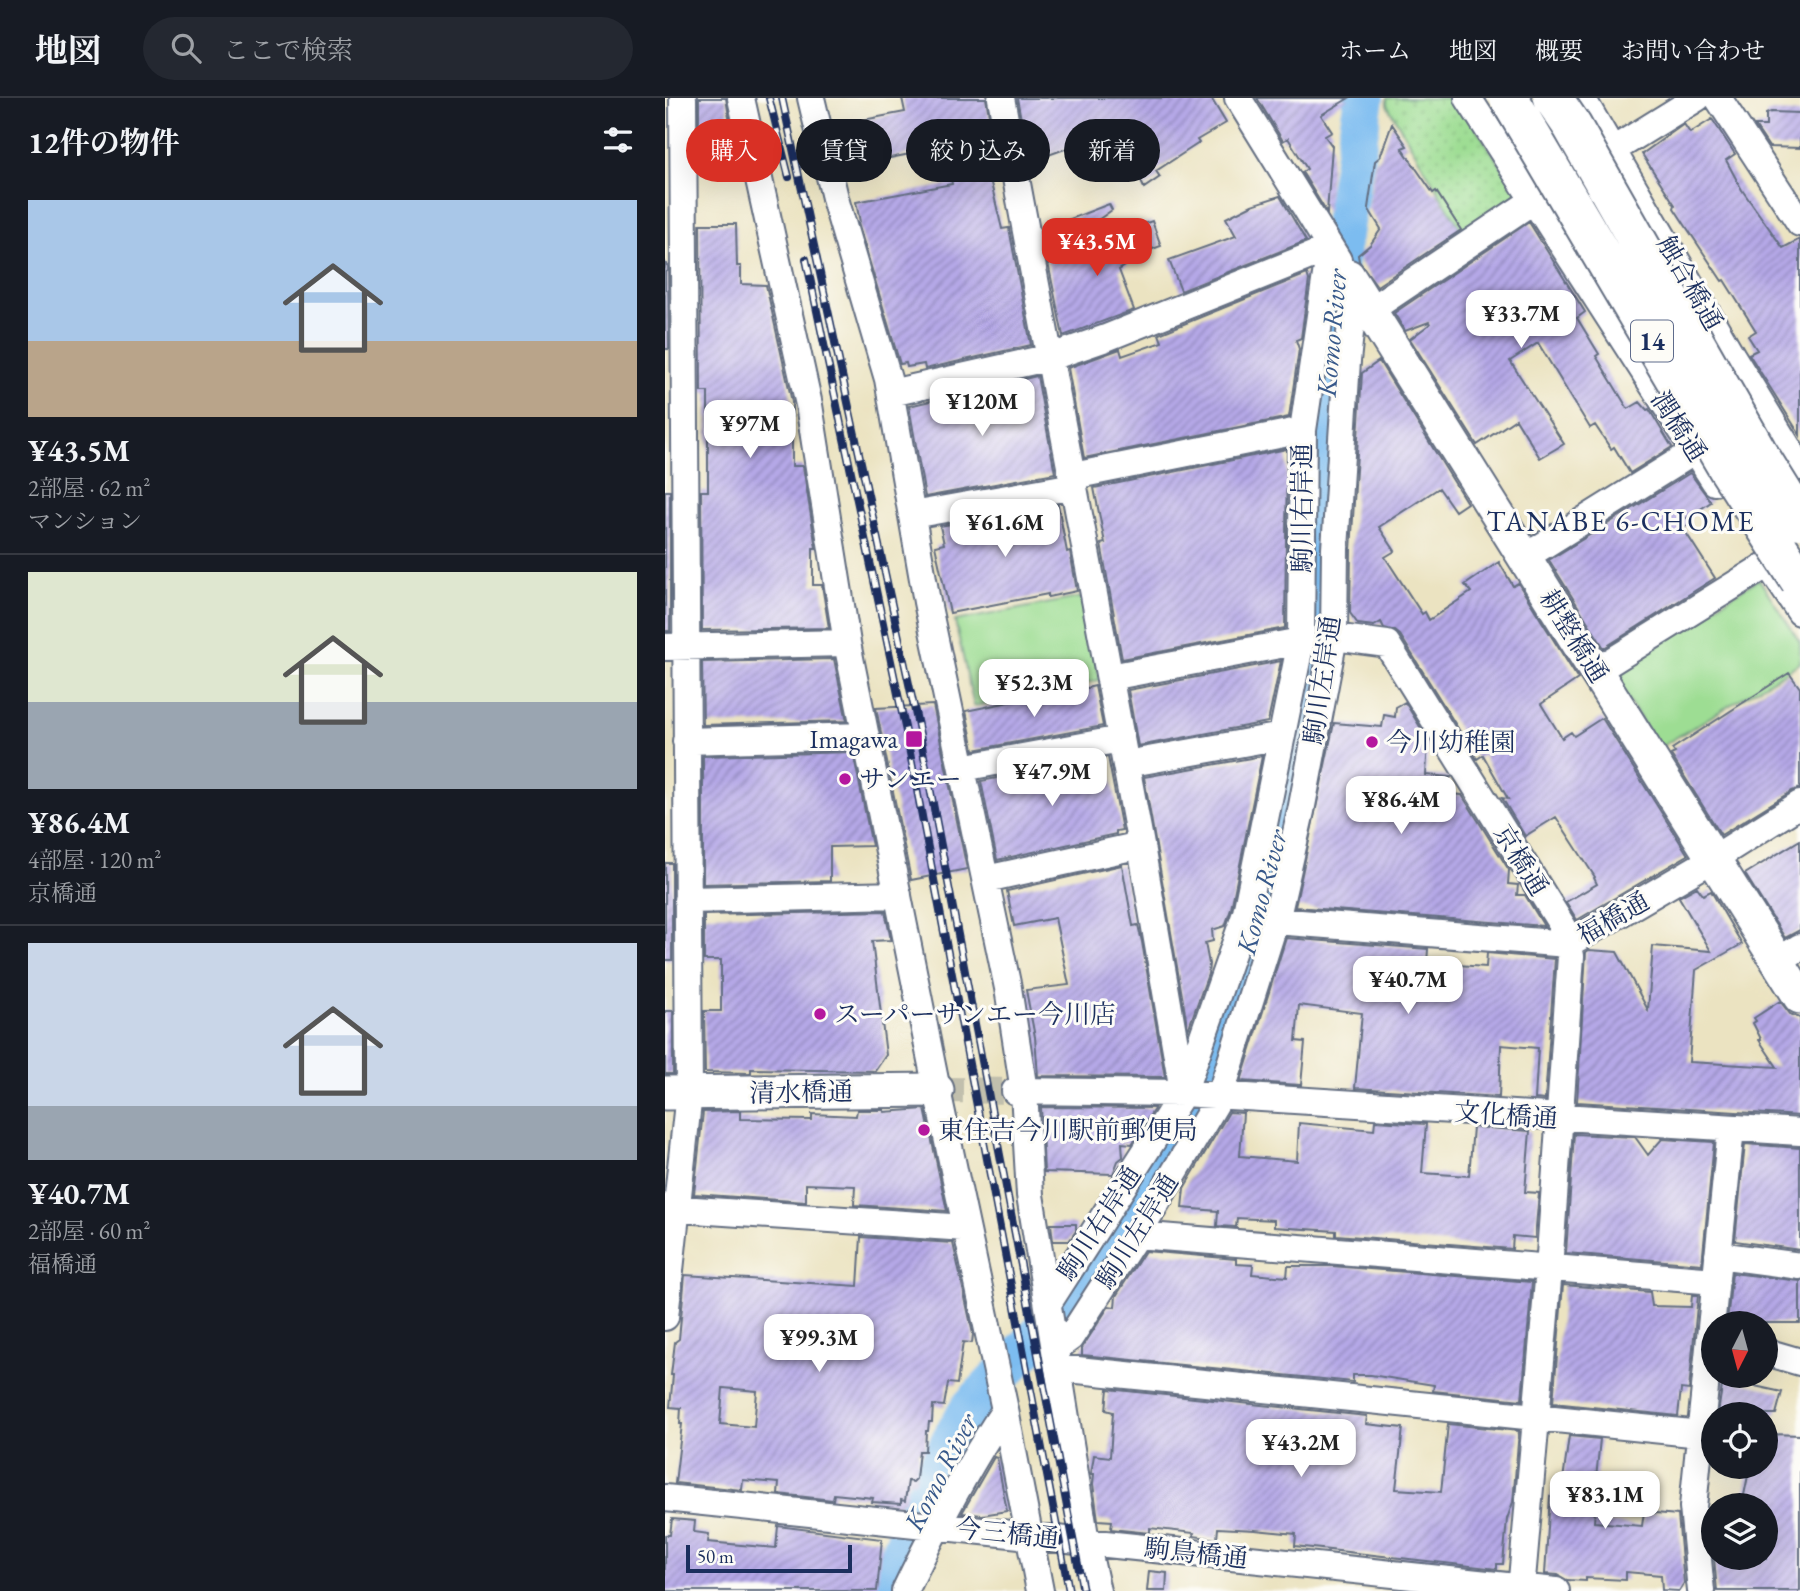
<!DOCTYPE html>
<html lang="ja">
<meta charset="utf-8">
<style>
:root{--surface:#171b24;--page:#242831;--text:#f1f3f6;--muted:#9ea1a6;--line:#363941;--accent:#d93025}
body{margin:0;font-family:"EB Garamond","Noto Serif JP",serif;background:var(--page);color:var(--text);height:100vh;display:flex;flex-direction:column;font-size:26px;white-space:nowrap}
*{box-sizing:border-box;margin:0}
p{font-size:23px;color:var(--muted)}
.icon{flex:none;width:38px;height:38px;fill:none;stroke:currentColor;stroke-width:2;stroke-linecap:round;stroke-linejoin:round}
.map{position:relative;flex:1;overflow:hidden}
.panel{display:flex;flex-direction:column;background:var(--surface);width:665px}
.panel>*{flex:none}
.banner{position:absolute;left:21px;top:21px;width:665px;height:63px;display:flex;gap:14px}
.needle{width:46px;rotate:186deg}
.fabs{position:absolute;left:1036px;top:1213px;display:grid;gap:14px}
.fabs a{display:grid;place-items:center;width:77px;height:77px;border-radius:50%;background:var(--surface);box-shadow:0 7px 28px #0002;font-size:35px}
.scale{position:absolute;left:21px;bottom:18px;width:166px;box-sizing:border-box;padding-left:7px;border:4px solid #1b2f5e;border-top:0;font-size:19px;line-height:24px;white-space:nowrap;color:#1b2f5e;-webkit-text-stroke:5px #fdfcf7;paint-order:stroke}
.price{position:absolute;translate:-50% -60px;padding:0 16px;border-radius:14px;background:#fff;color:#222;font-size:23px;line-height:46px;filter:drop-shadow(0 2px 4px #0008)}
.price::after{content:'';position:absolute;left:50%;top:42px;width:21px;height:16px;margin-left:-10px;background:inherit;clip-path:polygon(0 0,100% 0,50% 100%)}
.price.selected{background:var(--accent);color:#fff}
ul{padding:0;list-style:none}
li{display:grid;align-content:center;gap:14px;height:371px;padding:0 28px}
li+li{border-top:2px solid var(--line)}
li span{display:grid;place-items:center;height:217px;border-radius:0px;color:#555}
li>.icon{margin-inline-start:auto}
span .icon{width:126px;height:126px;fill:#fffc;stroke-width:1}
li b{font-size:30px}
h2{display:flex;justify-content:space-between;align-items:center;height:84px;padding:0 28px;font-size:30px}
.tag{padding:0 24px;border-radius:32px;background:var(--surface);box-shadow:0 7px 28px #0002;font-size:24px;line-height:63px}
.tag.selected{background:var(--accent);color:#fff}
header{display:flex;align-items:center;gap:42px;box-sizing:border-box;height:98px;padding:0 35px;background:var(--surface);border-bottom:2px solid var(--line)}
header strong{font-size:33px}
nav{display:flex;gap:38px;margin-inline-start:auto;font-size:24px}
.search{width:490px;height:63px;background:var(--page);display:flex;align-items:center;gap:18px;box-sizing:border-box;padding:0 24px;border-radius:38px;color:var(--muted);font-size:26px}
main{display:flex;flex:1;min-height:0}
.map>svg:first-child{display:block}
</style>
<header>
<strong>地図</strong>
<div class="search"><svg class="icon" aria-label="search" viewBox="0 0 24 24"><circle cx="10" cy="10" r="6"/><path d="M15 15l6 6"/></svg>ここで検索</div>
<nav><a>ホーム</a><a>地図</a><a>概要</a><a>お問い合わせ</a></nav>
</header>
<main>
<section class="panel">
<h2>12件の物件<svg class="icon" aria-label="filters" viewBox="0 0 24 24"><path d="M4 7h16M4 17h16"/><circle cx="9" cy="7" r="2"/><circle cx="15" cy="17" r="2"/></svg></h2>
<ul>
<li><span style="background:linear-gradient(#a9c7e8 65%,#b9a48a 0)"><svg class="icon" aria-label="home" viewBox="0 0 24 24"><path d="M3 11l9-7 9 7M6 9v11h12V9"/></svg></span><div><b>¥43.5M</b><p>2部屋 · 62 m²</p><p>マンション</p></div></li>
<li><span style="background:linear-gradient(#dfe7d0 60%,#9aa5b1 0)"><svg class="icon" aria-label="home" viewBox="0 0 24 24"><path d="M3 11l9-7 9 7M6 9v11h12V9"/></svg></span><div><b>¥86.4M</b><p>4部屋 · 120 m²</p><p>京橋通</p></div></li>
<li><span style="background:linear-gradient(#c9d6e8 75%,#9aa5b1 0)"><svg class="icon" aria-label="home" viewBox="0 0 24 24"><path d="M3 11l9-7 9 7M6 9v11h12V9"/></svg></span><div><b>¥40.7M</b><p>2部屋 · 60 m²</p><p>福橋通</p></div></li>
</ul>
</section>
<div class="map">
<svg width="1135" height="1493" viewBox="0 0 1135 1493">
<defs>
<pattern id="grass-dots" width="8" height="8" patternUnits="userSpaceOnUse" patternTransform="scale(1.75)"><rect width="8" height="8" fill="#9ddd93"/><path d="M2 2h.1M6 6h.1" fill="none" stroke="#87be81" stroke-width="1.8" stroke-linecap="round"/></pattern>
<pattern id="building-hatch" width="6" height="6" patternUnits="userSpaceOnUse" patternTransform="scale(1.75)"><rect width="6" height="6" fill="#b5a8e7"/><path d="M-1 1l2-2M0 6l6-6M5 7l2-2" fill="none" stroke="#9289be"/></pattern>
</defs>
<rect width="100%" height="100%" fill="#fdfcf7"/>
<filter id="ink" filterUnits="userSpaceOnUse"><feTurbulence type="fractalNoise" baseFrequency=".0143" numOctaves="2"/><feDisplacementMap in="SourceGraphic" scale="14" xChannelSelector="R" yChannelSelector="G"/><feConvolveMatrix kernelMatrix="1 2 1 2 8 2 1 2 1" color-interpolation-filters="sRGB"/></filter>
<filter id="wash" filterUnits="userSpaceOnUse"><feTurbulence type="fractalNoise" baseFrequency=".00686" numOctaves="4" result="noise"/><feDisplacementMap in="SourceGraphic" scale="28" xChannelSelector="R" yChannelSelector="G"/><feGaussianBlur stdDeviation="1.57" result="paint"/><feColorMatrix in="noise" values="0 0 0 0 0 0 0 0 0 0 0 0 0 0 0 0 0 1.4 0 .05"/><feComposite in="paint" operator="in"/></filter>
<g filter="url(#wash)">
<rect width="100%" height="100%" fill="#ebe3c1"/>
<path fill="url(#grass-dots)" stroke="#5c8678" stroke-width="2" d="M722,0H791L857,99L799,137L722,7Z"/>
<path fill="#9ddd93" stroke="#5c8678" stroke-width="2" d="M1094,481L1135,544V565L994,650L949,580L950,570Z
M417,499L435,582L309,608L290,523Z"/>
<g fill="none" stroke-linecap="round" stroke-linejoin="round">
<path stroke="#7bbcf0" stroke-width="40" d="M219,1493L264,1389L286,1342L305,1310L402,1207L453,1123L492,1072L523,1018L541,973L596,814L654,542L649,439L669,187L699,0"/>
</g>
<g id="blocks">
<path fill="url(#building-hatch)" fill-rule="evenodd" d="M34,0H61L70,56H72L76,73H34Z
M237,0H321L334,74L324,77L337,131L344,130L366,247L260,271L259,266L242,269L241,265L235,266L193,125L195,124L191,104L287,86L280,49L180,69L172,27L240,14Z
M352,0H546L561,25L532,42L534,45L491,73L495,79L479,90L453,32L364,64Z
M592,0H684L656,17L667,34L660,38L667,48L662,115L637,74L642,71L623,40L618,43Z
M1106,14L1135,15V50L1104,49L1090,28H1101V16Z
M1047,21L1070,56L1061,62L1077,92L1118,150L1135,141V337L1084,256L1092,252L1083,238L1091,233L1059,182L1057,183L1022,130L1009,110L1010,107L977,56L1019,26L1025,35Z
M727,26L742,48L737,50L768,95L771,93L796,132L712,188L694,163L693,157L705,147L716,131L703,110L710,63L715,59Z
M615,98L641,143L516,193L504,162L571,138L561,120L587,107Z
M444,106L447,112L382,158L377,132Z
M487,123L496,148L460,161L463,166L454,172L469,212L398,238L382,160Z
M864,124L920,214L912,220L934,256L931,258L963,311L975,304L982,312L984,311L1007,349L965,375L949,349L946,351L930,327L925,330L873,245L845,263L899,346L875,360L851,321L812,347L745,241L765,226L764,224L740,233L729,215Z
M35,126H71L72,168H76V186L101,187L127,304V368H138L151,450H148V487H157L164,530L37,532L36,393H43V294H36Z
M0,165L3,168L4,251H0Z
M642,176L644,182L636,240L631,242L634,251L624,319L419,360L403,270L455,251L457,258L497,244L494,236Z
M714,263L802,405L790,413L774,390L714,429L730,453L720,459L757,516L760,514L764,522L806,494L800,487L834,464L848,488L853,485L913,581L876,606L897,640L906,634L909,638L937,620L1023,757L912,822L901,804L932,786L929,780L930,779L891,719L860,738L837,700L843,701L818,657L812,661L735,537L730,533L719,530L716,524L709,528L693,526L685,515L686,452L697,275Z
M372,278L390,375L260,399L244,308Z
M622,351L620,530L457,561L436,446L440,445L429,390Z
M1025,375L1046,404L1022,420L1026,425L1018,430L1050,480L939,550L884,462Z
M0,393H5V533H0Z
M393,407L402,454L405,453L412,493L383,499V496L285,515L270,448L279,446L275,428Z
M169,561L182,623L38,627L37,564Z
M616,563L603,624L473,648L463,592Z
M1124,575L1135,590V690L1127,693L1056,737L1006,657L1010,655L1007,651Z
M430,588L438,628L309,652L301,613L363,600L364,607L398,601L397,596Z
M740,604L763,642L761,677L786,679L764,694L797,697L844,772L843,786L853,787L852,797H860L879,828L630,809L669,625L717,629L719,617L730,619L731,609Z
M268,607L302,771L246,782L211,610Z
M188,654L207,748L165,749V783L38,786V658Z
M597,658L566,811L560,828L547,832L548,843L540,845L544,866L543,876L523,932L479,679Z
M443,659L457,732L451,733V736L332,762L316,683Z
M1135,742V832L1120,840L1080,776Z
M0,765H7V862H0Z
M457,767L468,828L473,827L477,844L500,979L373,978L370,939L361,892L404,887L390,820L349,828L342,793Z
M1032,789L1038,797L1046,793L1077,846L1031,872L1024,964L1112,969L1094,942L1096,941L1088,925L1091,923L1089,920L1115,903L1125,916L1135,920V1018L912,1004L921,854L924,852L952,854L983,912L988,848L1046,853L1014,799Z
M220,813L226,842L207,843L221,957L210,973L86,971V975L40,974L39,913H56V862H39V817Z
M621,840L763,851L762,865L821,869L822,855L890,861L880,1002L870,1001L873,950L836,947L834,999L690,990L697,915L634,907L631,943L640,944L636,987L576,983Z
M0,913H8V976H0Z
M376,1009L489,1010V1011L467,1046L457,1045L458,1059L453,1063L448,1076L416,1075L379,1074Z
M260,1011L282,1113L189,1107L190,1088L141,1086V1104L29,1096L38,1014L75,1013V1021L147,1022V1016L191,1018L192,1012H219V1014Z
M564,1014L578,1015L575,1058L632,1063L634,1025L709,1032L710,1023L761,1026L757,1075L804,1078L808,1029L865,1033L860,1094L874,1095L870,1140L848,1138L847,1151L671,1137V1133L609,1129V1122L572,1120L571,1129L552,1128L553,1113L517,1110L519,1090Z
M909,1036L970,1039L983,1057L997,1041L1049,1044L1037,1166L901,1155Z
M1080,1046L1135,1050V1152L1070,1143Z
M386,1126H411V1133L404,1143H388Z
M196,1139L288,1145L308,1236L307,1245L298,1244L292,1286L283,1285L279,1308L268,1307L267,1324H264L263,1333H261L260,1353H254L251,1381L248,1384L243,1383L240,1403L236,1402V1406L207,1404L208,1400L169,1396L168,1402L113,1396L114,1385L78,1382L77,1392L10,1385L17,1326H15L16,1310L5,1309L8,1277H6L10,1244L14,1241L20,1177L193,1188ZM58,1290L92,1293L89,1329L55,1326Z
M480,1153L571,1161V1166L588,1167L587,1176L622,1179L623,1168H667L867,1184L857,1302L768,1293L769,1287L706,1277H688V1284L417,1257V1250L444,1208L450,1209L451,1198Z
M1067,1175L1135,1183V1225H1062Z
M898,1187L985,1194L987,1208L1026,1209L1027,1197H1033L1024,1292L1016,1291L1013,1318L888,1305Z
M1058,1281L1117,1294L1111,1316H1053Z
M443,1291L702,1318L701,1326L738,1330L731,1391L776,1394L783,1326L854,1333L848,1404L842,1421L838,1466H832V1471L630,1448L631,1436L590,1432L553,1430L552,1441L528,1438L529,1435L485,1430V1435L446,1431L447,1423L433,1422L428,1386L429,1376H426L429,1357L445,1359L448,1314L441,1312Z
M1101,1336L1135,1337V1493H1052L1049,1460H1101V1407H1077L1085,1368H1101Z
M904,1338L935,1341L929,1400H931L929,1424L977,1428L979,1414L1013,1417L1019,1485L1014,1493L997,1492L996,1477L961,1474V1482L921,1480V1483L902,1482L893,1477L880,1476L885,1398L887,1399L888,1388L897,1389Z
M329,1359L332,1360L342,1413L317,1417L297,1415Z
M7,1421L30,1423L29,1434L44,1436L43,1444L111,1450L113,1428L217,1441L212,1493H0V1437H5Z
M484,1473L502,1475L501,1493H482Z"/>
</g>
</g>
<g filter="url(#ink)">
<use href="#blocks" fill-opacity="0" stroke="#646e81" stroke-width="2"/>
<g fill="none" stroke-linecap="round" stroke-linejoin="round">
<path stroke="#c1bfad" stroke-width="26" stroke-dasharray="26 13" stroke-linecap="butt" d="M272,992L350,993"/>
<g stroke="#646e81" stroke-width="30">
<path id="minor" d="M76,0L144,307L182,545L272,992L340,1312L375,1493
M146,0L171,104L223,281L262,504L343,890L359,993L365,1097L421,1444L432,1493
M336,0L475,742L518,993
M573,0L673,162
M803,0L1050,384
M917,0L1067,258L1135,369
M1053,0L1135,125
M935,60L1032,0
M705,212L884,92
M226,295L386,259L441,240L665,150
M408,378L638,332
M247,417L409,388
M860,459L1030,353
M1105,469L1135,514
M669,539L722,546L900,832L906,858L884,1171L856,1493
M0,549L182,545
M931,573L1103,466
M445,579L636,543
M21,643L201,638
M461,666L617,638
M297,670L456,641
M321,781L476,747
M22,802L233,797
M610,823L903,846L1048,761L1135,706
M1113,863L1135,849
M350,993L518,995L1135,1034
M0,1110L301,1130
M471,1137L1051,1183
M1053,1157L1135,1168
M384,1204L518,995L581,815L636,543L638,332L665,150
M0,1219L24,995L18,0
M391,1250L405,1240L478,1127L555,998L613,814L636,713L669,539L670,451L682,263L690,188
M1101,1254L1135,1264
M393,1270L1036,1336
M0,1400L891,1493
M240,1493C270,1430 301,1370 340,1312
M1036,1493L1028,1409L1066,1030"/>
</g>
<g stroke="#646e81" stroke-width="37">
<path id="tertiary" d="M683,178L1135,899
M0,995L272,992"/>
</g>
<use href="#minor" stroke="#fff" stroke-width="26"/>
<use href="#tertiary" stroke="#fff" stroke-width="33"/>
<g stroke="#1b2f5e" stroke-width="8">
<path id="rail" d="M104,0L124,79
M117,0L254,632L418,1493
M141,161L241,634L404,1493"/>
</g>
<use href="#rail" stroke="#fdfcf7" stroke-width="5" stroke-dasharray="16" stroke-linecap="butt"/>
<g stroke="#646e81" stroke-width="42" stroke-linecap="butt">
<path id="motorway-bridge" d="M844,0L1063,371L1135,483
M888,0L907,28L1092,353L1135,422"/>
</g>
<use href="#motorway-bridge" stroke="#fff" stroke-width="38"/>
</g>
</g>
<g fill="#b5179e" stroke="#fdfcf7" stroke-width="2.5">
<rect x="240" y="632" width="18" height="18" rx="3.5"/>
<circle cx="707" cy="644" r="7"/>
<circle cx="180" cy="681" r="7"/>
<circle cx="155" cy="916" r="7"/>
<circle cx="259" cy="1032" r="7"/>
</g>
<g text-anchor="middle" dominant-baseline="central" stroke-width="6" stroke-linejoin="round" paint-order="stroke">
<rect fill="#fdfcf7" stroke="#5f6c8c" stroke-width="2" x="966" y="222.5" width="42" height="41" rx="5"/>
<g font-size="24" font-weight="bold" fill="#1b2f5e">
<text x="987" y="243">14</text>
</g>
<g font-size="26" fill="#1b2f5e" stroke="#fdfcf7">
<text transform="translate(1025 185) rotate(60)">触合橋通</text>
<text transform="translate(1014 328) rotate(57)">潤橋通</text>
<text transform="translate(637 410) rotate(-90)">駒川右岸通</text>
<text transform="translate(909 538) rotate(58)">耕整橋通</text>
<text transform="translate(657 582) rotate(-82)">駒川左岸通</text>
<text transform="translate(856 762) rotate(58)">京橋通</text>
<text transform="translate(948 820) rotate(-30)">福橋通</text>
<text transform="translate(136 994) rotate(-1)">清水橋通</text>
<text transform="translate(841 1017) rotate(4)">文化橋通</text>
<text transform="translate(434 1125) rotate(-57)">駒川右岸通</text>
<text transform="translate(472 1133) rotate(-58)">駒川左岸通</text>
<text transform="translate(342 1435) rotate(6)">今三橋通</text>
<text transform="translate(531 1455) rotate(6)">駒鳥橋通</text>
</g>
<g font-size="26" fill="#1b2f5e" stroke="#fdfcf7" text-anchor="start">
<text x="233" y="641" text-anchor="end">Imagawa</text>
<text x="721" y="644">今川幼稚園</text>
<text x="194" y="681">サンエー</text>
<text x="169" y="916">スーパーサンエー今川店</text>
<text x="273" y="1032">東住吉今川駅前郵便局</text>
</g>
<g font-size="28" font-style="italic" fill="#38598a" stroke="#fdfcf7">
<text transform="translate(666 235) rotate(-85)">Komo River</text>
<text transform="translate(596 794) rotate(-75)">Komo River</text>
<text transform="translate(275 1374) rotate(-63)">Komo River</text>
</g>
<g font-size="28" letter-spacing="2" fill="#1b2f5e" stroke="#fdfcf7">
<text x="956" y="423">TANABE 6-CHOME</text>
</g>
</g>
</svg>
<div class="fabs">
<a><svg class="needle" viewBox="-14 -14 28 28"><path d="M0-13l5 13h-10z" fill="#e53935"/><path d="M0 13l5-13h-10z" fill="#9ea1a6"/></svg></a>
<a><svg class="icon" aria-label="locate" viewBox="0 0 24 24"><circle cx="12" cy="12" r="6"/><path d="M12 2v4M12 18v4M2 12h4M18 12h4"/></svg></a>
<a><svg class="icon" aria-label="layers" viewBox="0 0 24 24"><path d="M12 4l9 5-9 5-9-5zM3 14l9 5 9-5"/></svg></a>
</div>
<div class="scale">50 m</div>
<b class="price selected" style="left:432px;top:180px">¥43.5M</b>
<b class="price" style="left:856px;top:252px">¥33.7M</b>
<b class="price" style="left:317px;top:340px">¥120M</b>
<b class="price" style="left:85px;top:362px">¥97M</b>
<b class="price" style="left:340px;top:461px">¥61.6M</b>
<b class="price" style="left:369px;top:621px">¥52.3M</b>
<b class="price" style="left:387px;top:710px">¥47.9M</b>
<b class="price" style="left:736px;top:738px">¥86.4M</b>
<b class="price" style="left:743px;top:918px">¥40.7M</b>
<b class="price" style="left:154px;top:1276px">¥99.3M</b>
<b class="price" style="left:636px;top:1381px">¥43.2M</b>
<b class="price" style="left:940px;top:1433px">¥83.1M</b>
<div class="banner">
<a class="tag selected">購入</a>
<a class="tag">賃貸</a>
<a class="tag">絞り込み</a>
<a class="tag">新着</a>
</div>
</div>
</main>
